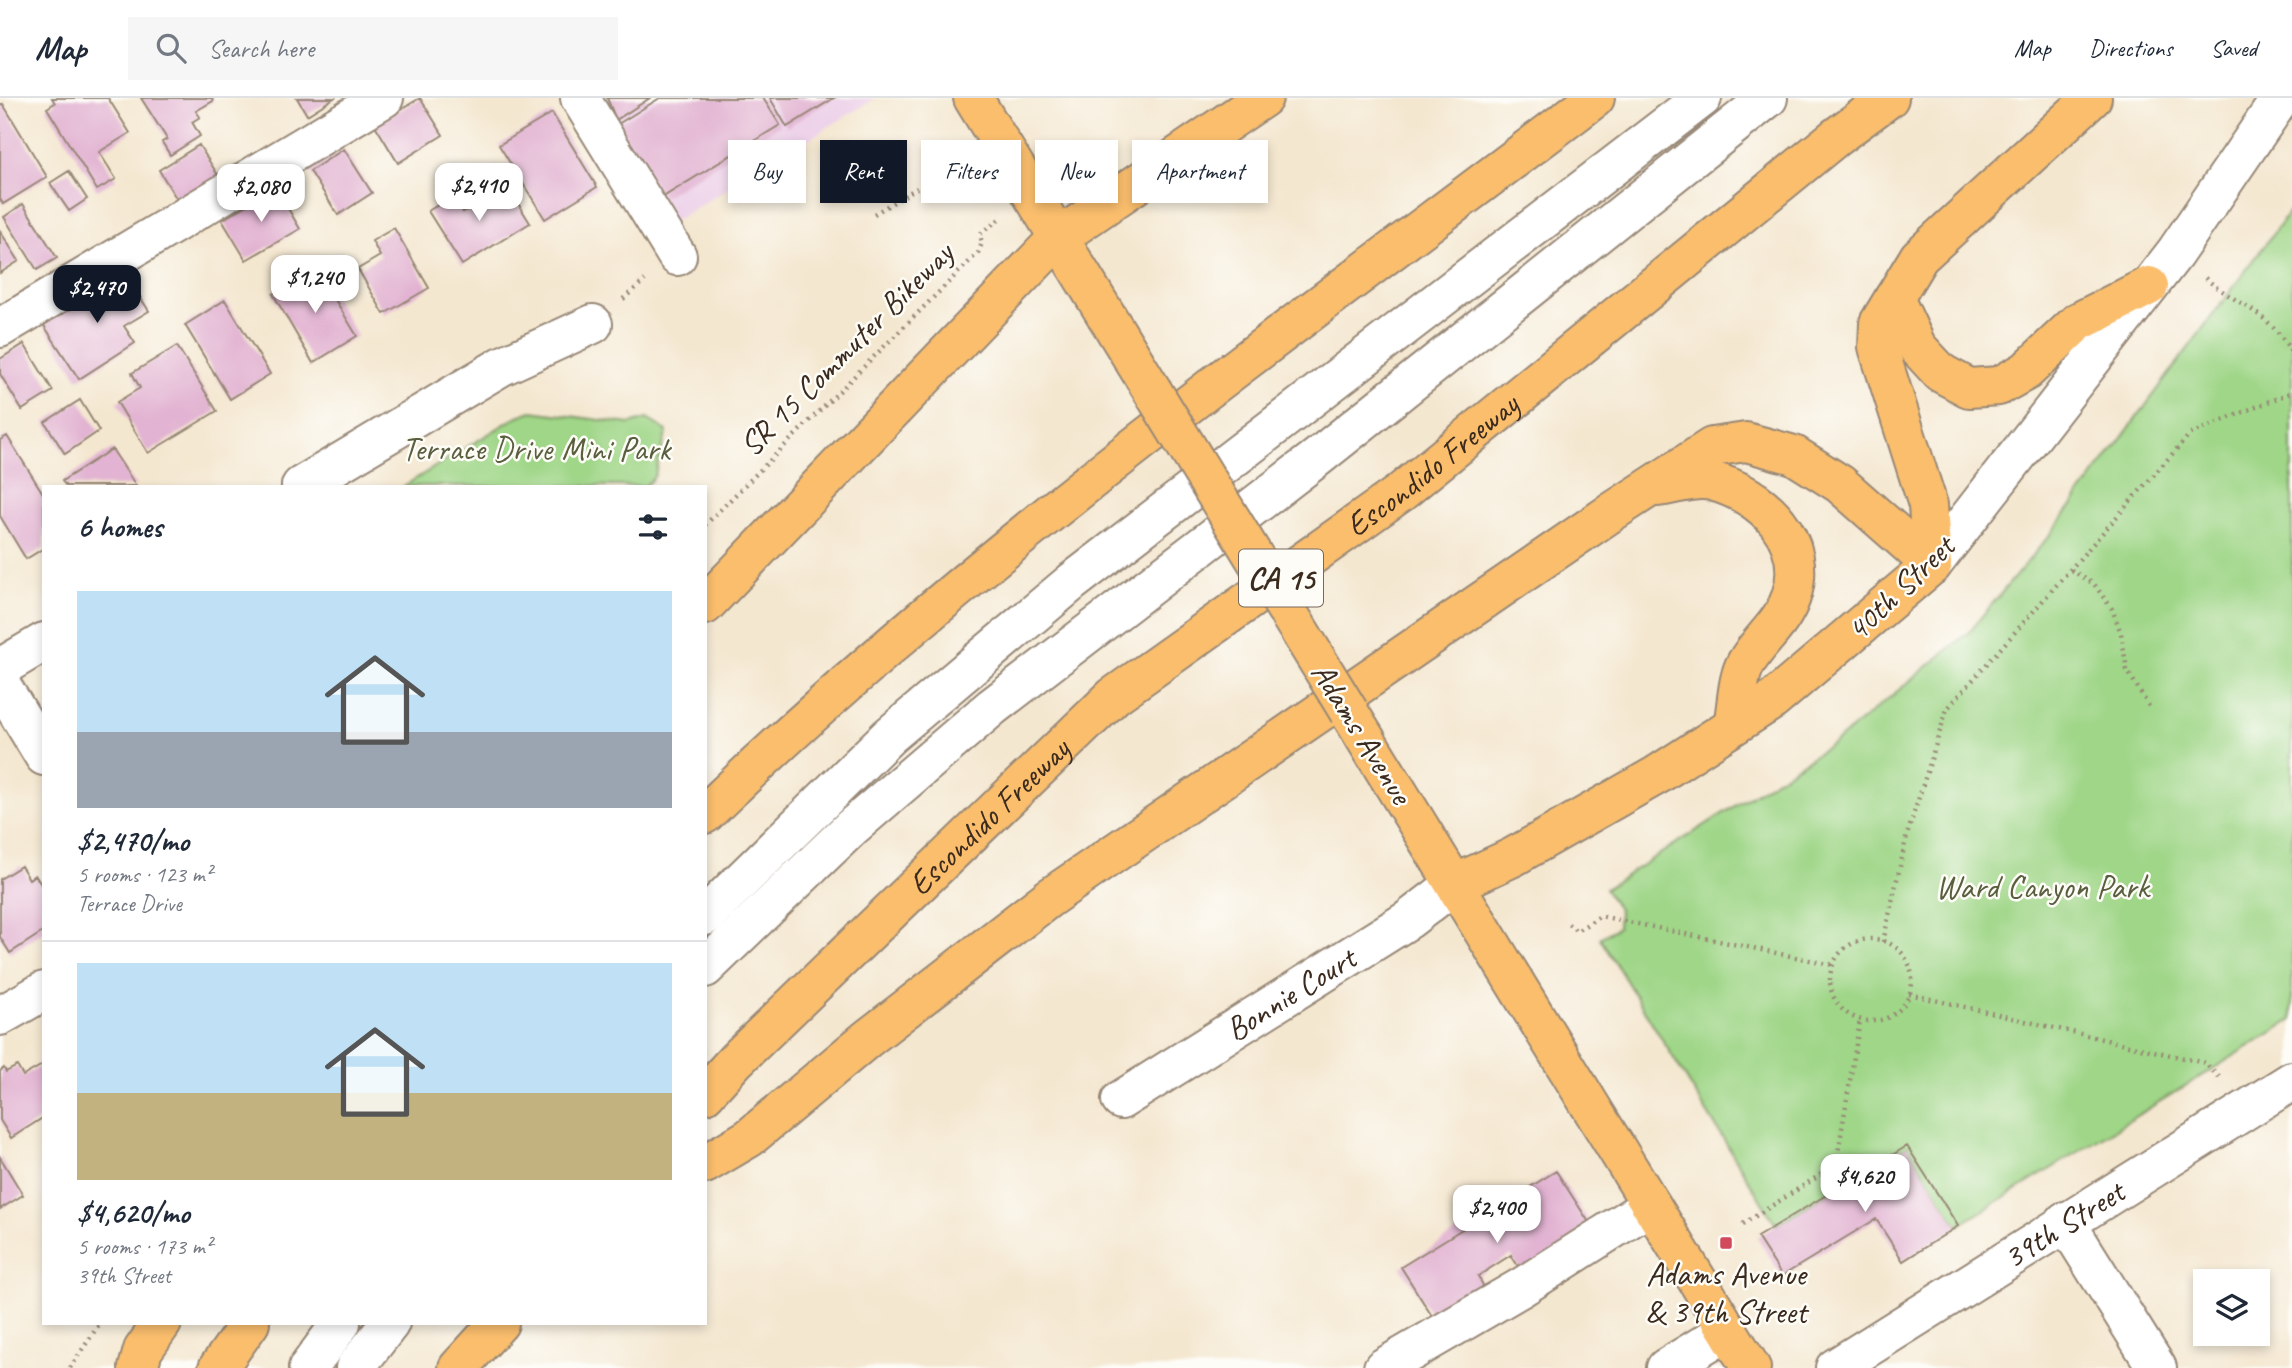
<!DOCTYPE html>
<meta charset="utf-8">
<style>
:root{--surface:#fff;--page:#f6f6f7;--text:#1f2937;--muted:#747a83;--line:#e0e1e3;--accent:#111827}
body{margin:0;font-family:Caveat,sans-serif;background:var(--page);color:var(--text);height:100vh;display:flex;flex-direction:column;font-size:26px;white-space:nowrap}
*{box-sizing:border-box;margin:0}
p{font-size:23px;color:var(--muted)}
.icon{flex:none;width:38px;height:38px;fill:none;stroke:currentColor;stroke-width:2;stroke-linecap:round;stroke-linejoin:round}
.map{position:relative;flex:1;overflow:hidden}
.details{position:absolute;left:42px;top:387px;width:665px;height:840px;display:flex;flex-direction:column;background:var(--surface);border-radius:0px;box-shadow:0 4px 10px #0003}
.details>*{flex:none}
.top-card{position:absolute;left:728px;top:42px;width:665px;height:63px;display:flex;gap:14px}
.controls{position:absolute;left:2193px;top:1171px;display:grid;gap:14px}
.controls a{display:grid;place-items:center;width:77px;height:77px;border-radius:0px;background:var(--surface);box-shadow:0 4px 10px #0003;font-size:35px}
.price{position:absolute;translate:-50% -60px;padding:0 16px;border-radius:14px;background:#fff;color:#222;font-size:23px;line-height:46px;filter:drop-shadow(0 2px 4px #0008)}
.price::after{content:'';position:absolute;left:50%;top:42px;width:21px;height:16px;margin-left:-10px;background:inherit;clip-path:polygon(0 0,100% 0,50% 100%)}
.price.on{background:var(--accent);color:#fff}
ul{padding:0;list-style:none}
li{display:grid;align-content:center;gap:14px;height:371px;padding:0 35px}
li+li{border-top:2px solid var(--line)}
li span{display:grid;place-items:center;height:217px;border-radius:0px;color:#555}
li>.icon{margin-inline-start:auto}
span .icon{width:126px;height:126px;fill:#fffc;stroke-width:1}
li b{font-size:30px}
h2{display:flex;justify-content:space-between;align-items:center;height:84px;padding:0 35px;font-size:30px}
.pill{padding:0 24px;border-radius:0px;background:var(--surface);box-shadow:0 4px 10px #0003;font-size:24px;line-height:63px}
.pill.on{background:var(--accent);color:#fff}
header{display:flex;align-items:center;gap:42px;box-sizing:border-box;height:98px;padding:0 35px;background:var(--surface);border-bottom:2px solid var(--line)}
header strong{font-size:33px}
nav{display:flex;gap:38px;margin-inline-start:auto;font-size:24px}
.search{width:490px;height:63px;background:var(--page);display:flex;align-items:center;gap:18px;box-sizing:border-box;padding:0 24px;border-radius:0px;color:var(--muted);font-size:26px}
.map>svg:first-child{display:block}
</style>
<header>
<strong>Map</strong>
<div class="search"><svg class="icon" aria-label="search" viewBox="0 0 24 24"><circle cx="10" cy="10" r="6"/><path d="M15 15l6 6"/></svg>Search here</div>
<nav><a>Map</a><a>Directions</a><a>Saved</a></nav>
</header>
<div class="map">
<svg width="2292" height="1270" viewBox="0 0 2292 1270">
<rect width="100%" height="100%" fill="#fdfcf7"/>
<filter id="ink" filterUnits="userSpaceOnUse"><feTurbulence type="fractalNoise" baseFrequency=".0143" numOctaves="2"/><feDisplacementMap in="SourceGraphic" scale="14" xChannelSelector="R" yChannelSelector="G"/><feConvolveMatrix kernelMatrix="1 2 1 2 8 2 1 2 1" color-interpolation-filters="sRGB"/></filter>
<filter id="wash" filterUnits="userSpaceOnUse"><feTurbulence type="fractalNoise" baseFrequency=".00686" numOctaves="4" result="noise"/><feDisplacementMap in="SourceGraphic" scale="28" xChannelSelector="R" yChannelSelector="G"/><feGaussianBlur stdDeviation="1.57" result="paint"/><feColorMatrix in="noise" values="0 0 0 0 0 0 0 0 0 0 0 0 0 0 0 0 0 1.4 0 .05"/><feComposite in="paint" operator="in"/></filter>
<g filter="url(#wash)">
<rect width="100%" height="100%" fill="#f4e7d0"/>
<path fill="#edd1e9" d="M594,0H876L671,125Z"/>
<path fill="#9fd687" stroke="#6d8052" stroke-width="2" d="M2292,110V922L1958,1128L1907,1048L1776,1127L1600,840L1618,829L1619,813L1605,791L1838,642L1967,536L2050,437Z
M532,313L630,326L647,321L667,333L654,379L645,388H404L518,318Z"/>
<g id="blocks">
<path fill="#e2b3d2" d="M52,0H108L130,35L99,54L116,81L97,92L47,10L55,5Z
M141,0H212L213,3L196,13L200,19L192,24L200,38L170,57L162,44L167,41Z
M297,0H334L307,17Z
M420,0L443,37L398,65L375,27Z
M607,0H650L616,22Z
M660,0H763L780,27L663,99L618,26Z
M770,0H834L787,29Z
M3,6L47,79L3,106L0,101V8Z
M552,15L597,89L545,121L499,47Z
M199,47L221,82L181,108L159,72Z
M344,51L372,95L338,117L310,73Z
M69,73L87,101L69,113L50,85Z
M506,86L530,125L462,167L428,113L453,98L463,114Z
M276,90L300,131L246,162L222,122Z
M23,106L57,160L37,172L4,119Z
M394,130L429,190L384,216L358,171L380,158L372,143Z
M0,133L19,163L0,175Z
M316,170L357,238L313,265L273,196Z
M124,174L149,213L124,228L135,245L79,281L43,226Z
M225,202L270,276L230,301L185,227Z
M24,246L53,293L22,312L0,276V261Z
M177,248L217,313L148,355L117,304L140,290L132,275Z
M80,302L99,333L65,356L45,324Z
M7,338L44,397V450L26,461L0,418V342Z
M112,351L136,388H66L62,383Z
M21,768L29,781L35,777L44,791V833L10,855L0,839V781Z
M44,966V1019L11,1040L0,1022V973L4,970L6,974L17,968L23,978Z
M1907,1048L1958,1128L1903,1163L1876,1121L1782,1178L1757,1139Z
M0,1059L23,1097L0,1111Z
M1556,1073L1592,1129L1523,1176L1511,1157L1478,1178L1486,1193L1437,1226L1401,1169Z"/>
</g>
</g>
<g filter="url(#ink)">
<use href="#blocks" fill-opacity="0" stroke="#988877" stroke-width="2"/>
<g fill="none" stroke-linecap="round" stroke-linejoin="round">
<g stroke="#988877" stroke-width="42">
<g id="minor">
<path d="M580,0L677,158"/>
<path d="M0,230L384,0"/>
<path d="M301,388L502,268L593,226"/>
<path d="M1932,467L2175,155L2281,0"/>
<path d="M0,570L44,544"/>
<path d="M0,585L44,658"/>
<path d="M705,818L889,638L1072,484L1702,0"/>
<path d="M705,870L852,729L992,609L1318,359L1768,0"/>
<path d="M0,918L44,893"/>
<path id="s1" d="M1121,1002L1408,822L1455,786"/>
<path d="M2065,1123L2157,1270"/>
<path d="M308,1270L341,1225"/>
<path d="M355,1270L390,1225"/>
<path d="M1383,1270L1522,1189L1651,1107"/>
<path d="M1666,1270L1728,1232"/>
<path id="s2" d="M1835,1270L2292,983"/>
</g>
</g>
<g stroke="#988877" stroke-width="42">
<path id="major" d="M973,0L1106,217
M1349,614L1751,1270
M1455,786L1513,759L1657,677L1773,602L1932,467"/>
</g>
<g stroke="#988877" stroke-width="42">
<g id="highway">
<path d="M1894,200L1917,249L1941,275L1969,290L1999,288L2026,273L2078,224L2149,188"/>
<path d="M1658,389C1674,387 1696,379 1711,383C1763,396 1810,442 1791,499C1782,526 1760,541 1746,565C1737,580 1737,609 1733,627"/>
<path d="M1932,467L1928,407L1878,249L1879,225L1919,159L2092,0"/>
<path d="M705,507L1059,139L1263,0"/>
<path d="M705,716C979,451 1292,230 1595,0"/>
<path id="s3" d="M705,996L736,962L1114,598L1400,395L1836,39L1889,0"/>
<path d="M705,1066L749,1040L867,941L1049,800L1612,414L1712,349L1746,344L1794,357L1840,386L1932,467"/>
<path d="M138,1270L143,1252L162,1225"/>
<path d="M218,1270L250,1225"/>
<path d="M458,1270L499,1225"/>
</g>
</g>
<path stroke="#988877" stroke-width="4.5" stroke-dasharray="2 5" stroke-linecap="butt" d="M1063,76L1074,68
M874,116L917,90
M2205,180C2239,209 2269,212 2292,256
M623,201L645,182
M705,427L978,155L982,145L980,136L1002,119
M2071,472L2094,486L2112,511L2121,535L2127,572L2150,610
M1568,826L1577,833L1600,818L1833,867
M1830 882a41 41 0 1 1 82 0a41 41 0 1 1-82 0Z
M1883,844L1907,737L1947,611L2190,336L2292,294
M1909,896L2205,965L2222,982
M1743,1126L1836,1067L1860,922
M70,1270L100,1225"/>
<use href="#minor" stroke="#fff" stroke-width="38"/>
<use href="#major" stroke="#fabe6d" stroke-width="38"/>
<use href="#highway" stroke="#fabe6d" stroke-width="38"/>
<g stroke="#988877" stroke-width="42" stroke-linecap="butt">
<path id="major-bridge" d="M1106,217L1349,614"/>
</g>
<use href="#major-bridge" stroke="#fabe6d" stroke-width="38"/>
</g>
</g>
<rect fill="#d1495b" stroke="#fdfcf7" stroke-width="2.5" x="1719" y="1138" width="14" height="14" rx="3.5"/>
<g text-anchor="middle" dominant-baseline="central" stroke-width="5" stroke-linejoin="round" paint-order="stroke">
<rect fill="#fdfcf7" stroke="#75695f" stroke-width="2" x="1239" y="451.5" width="84" height="57" rx="5"/>
<g font-size="32" font-weight="bold" fill="#3b2a1e">
<text x="1281" y="480">CA 15</text>
</g>
<g font-size="33" fill="#3b2a1e" stroke="#fdfcf7">
<text transform="translate(846 251) rotate(-45)">SR 15 Commuter Bikeway</text>
<text stroke="none"><textPath href="#s3" startOffset="964">Escondido Freeway</textPath></text>
<text transform="translate(1900 490) rotate(-44)">40th Street</text>
<text transform="translate(1362 635) rotate(58)">Adams Avenue</text>
<text stroke="none"><textPath href="#s3" startOffset="397">Escondido Freeway</textPath></text>
<text stroke="none"><textPath href="#s1" startOffset="200">Bonnie Court</textPath></text>
<text stroke="none"><textPath href="#s2" startOffset="270">39th Street</textPath></text>
</g>
<g font-size="33" fill="#595e3e" stroke="#fdfcf7">
<text x="536" y="351">Terrace Drive Mini Park</text>
<text x="2042" y="789">Ward Canyon Park</text>
</g>
<g font-size="33" fill="#3b2a1e" stroke="#fdfcf7">
<text x="1726" y="1176">Adams Avenue<tspan x="1726" dy="38">&amp; 39th Street</tspan></text>
</g>
</g>
</svg>
<div class="controls">
<a><svg class="icon" aria-label="layers" viewBox="0 0 24 24"><path d="M12 4l9 5-9 5-9-5zM3 14l9 5 9-5"/></svg></a>
</div>
<b class="price" style="left:479px;top:125px">$2,410</b>
<b class="price" style="left:261px;top:126px">$2,080</b>
<b class="price" style="left:315px;top:217px">$1,240</b>
<b class="price on" style="left:97px;top:227px">$2,470</b>
<b class="price" style="left:1865px;top:1116px">$4,620</b>
<b class="price" style="left:1497px;top:1147px">$2,400</b>
<div class="top-card">
<a class="pill">Buy</a>
<a class="pill on">Rent</a>
<a class="pill">Filters</a>
<a class="pill">New</a>
<a class="pill">Apartment</a>
</div>
<section class="details">
<h2>6 homes<svg class="icon" aria-label="filters" viewBox="0 0 24 24"><path d="M4 7h16M4 17h16"/><circle cx="9" cy="7" r="2"/><circle cx="15" cy="17" r="2"/></svg></h2>
<ul>
<li><span style="background:linear-gradient(#bfe0f5 65%,#9aa5b1 0)"><svg class="icon" aria-label="home" viewBox="0 0 24 24"><path d="M3 11l9-7 9 7M6 9v11h12V9"/></svg></span><div><b>$2,470/mo</b><p>5 rooms · 123 m²</p><p>Terrace Drive</p></div></li>
<li><span style="background:linear-gradient(#bfe0f5 60%,#c2b280 0)"><svg class="icon" aria-label="home" viewBox="0 0 24 24"><path d="M3 11l9-7 9 7M6 9v11h12V9"/></svg></span><div><b>$4,620/mo</b><p>5 rooms · 173 m²</p><p>39th Street</p></div></li>
</ul>
</section>
</div>
